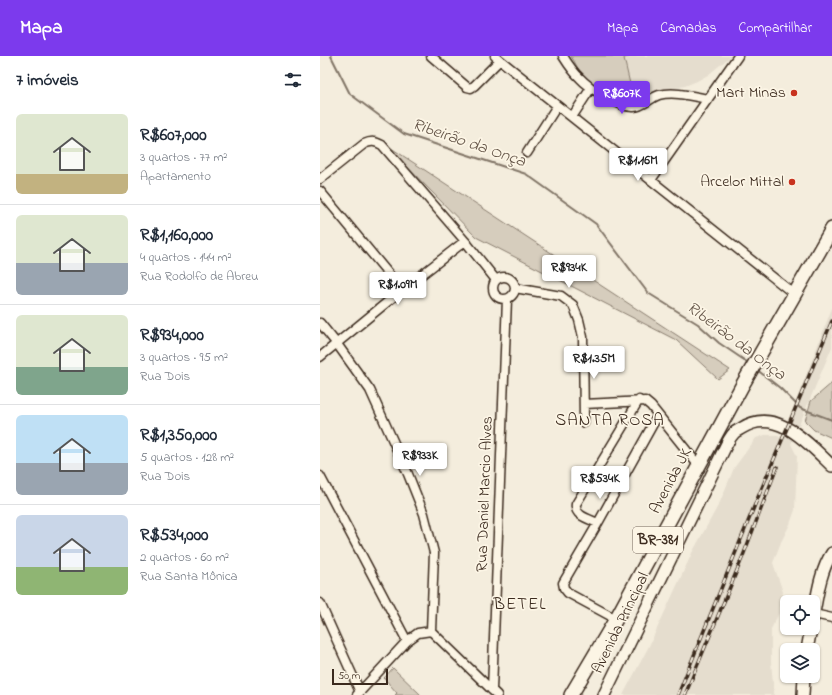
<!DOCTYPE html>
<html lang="pt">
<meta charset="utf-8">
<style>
:root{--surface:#fff;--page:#f6f6f7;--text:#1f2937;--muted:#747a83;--line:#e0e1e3;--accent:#7c3aed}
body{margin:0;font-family:"Indie Flower",sans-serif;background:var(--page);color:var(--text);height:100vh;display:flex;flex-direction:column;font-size:15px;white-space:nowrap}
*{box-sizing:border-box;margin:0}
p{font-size:13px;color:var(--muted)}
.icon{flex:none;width:22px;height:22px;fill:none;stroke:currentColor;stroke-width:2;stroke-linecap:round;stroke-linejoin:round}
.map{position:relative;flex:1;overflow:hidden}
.side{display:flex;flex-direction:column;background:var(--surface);width:320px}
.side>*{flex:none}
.buttons{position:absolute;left:460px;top:539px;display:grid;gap:8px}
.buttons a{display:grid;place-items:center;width:40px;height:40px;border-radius:6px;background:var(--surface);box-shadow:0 1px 3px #0004;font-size:20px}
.scale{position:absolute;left:12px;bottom:10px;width:56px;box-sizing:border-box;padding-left:4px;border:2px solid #3b2a1e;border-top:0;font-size:11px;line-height:14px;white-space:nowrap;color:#3b2a1e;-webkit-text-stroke:3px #fcf5e5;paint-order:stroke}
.price{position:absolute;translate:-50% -34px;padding:0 9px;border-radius:4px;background:#fff;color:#222;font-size:13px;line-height:26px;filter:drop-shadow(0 1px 2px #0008)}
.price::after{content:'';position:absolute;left:50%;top:24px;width:12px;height:9px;margin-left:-6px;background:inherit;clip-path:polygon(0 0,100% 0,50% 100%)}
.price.active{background:var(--accent);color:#fff}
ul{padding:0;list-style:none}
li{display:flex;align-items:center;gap:12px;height:100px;padding:0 16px}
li+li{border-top:1px solid var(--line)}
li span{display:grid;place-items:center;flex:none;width:112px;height:80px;border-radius:6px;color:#555}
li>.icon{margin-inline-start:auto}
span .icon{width:48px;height:48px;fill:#fffc;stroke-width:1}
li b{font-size:17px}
h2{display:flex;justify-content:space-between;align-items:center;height:48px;padding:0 16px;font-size:17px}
header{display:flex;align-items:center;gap:24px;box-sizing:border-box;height:56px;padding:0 20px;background:var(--accent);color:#fff}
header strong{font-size:19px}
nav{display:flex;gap:22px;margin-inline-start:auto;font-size:14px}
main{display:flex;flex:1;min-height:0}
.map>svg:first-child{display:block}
</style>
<header>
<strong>Mapa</strong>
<nav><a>Mapa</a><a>Camadas</a><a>Compartilhar</a></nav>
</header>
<main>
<section class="side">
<h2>7 imóveis<svg class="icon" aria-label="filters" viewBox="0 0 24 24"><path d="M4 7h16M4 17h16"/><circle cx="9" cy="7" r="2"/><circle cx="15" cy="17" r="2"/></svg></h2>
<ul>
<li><span style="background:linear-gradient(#dfe7d0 75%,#c2b280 0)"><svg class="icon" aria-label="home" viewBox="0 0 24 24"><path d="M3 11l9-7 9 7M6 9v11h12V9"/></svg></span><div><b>R$607,000</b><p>3 quartos · 77 m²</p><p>Apartamento</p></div></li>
<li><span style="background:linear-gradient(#dfe7d0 60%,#9aa5b1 0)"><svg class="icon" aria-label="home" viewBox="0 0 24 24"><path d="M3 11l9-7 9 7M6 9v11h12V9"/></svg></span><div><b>R$1,160,000</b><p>4 quartos · 144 m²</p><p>Rua Rodolfo de Abreu</p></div></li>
<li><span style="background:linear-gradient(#dfe7d0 65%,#7fa58c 0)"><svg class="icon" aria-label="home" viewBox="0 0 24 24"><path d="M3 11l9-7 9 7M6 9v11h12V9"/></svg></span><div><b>R$934,000</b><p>3 quartos · 95 m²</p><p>Rua Dois</p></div></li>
<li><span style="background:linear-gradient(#bfe0f5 60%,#9aa5b1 0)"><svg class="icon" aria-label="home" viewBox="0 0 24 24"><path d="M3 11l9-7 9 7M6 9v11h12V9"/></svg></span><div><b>R$1,350,000</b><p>5 quartos · 128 m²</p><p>Rua Dois</p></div></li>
<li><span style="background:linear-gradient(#c9d6e8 65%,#8fb573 0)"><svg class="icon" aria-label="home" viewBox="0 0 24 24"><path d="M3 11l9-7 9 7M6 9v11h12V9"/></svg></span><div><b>R$534,000</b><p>2 quartos · 60 m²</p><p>Rua Santa Mônica</p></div></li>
</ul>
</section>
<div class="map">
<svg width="512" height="639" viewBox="0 0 512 639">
<rect width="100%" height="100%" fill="#f4eddd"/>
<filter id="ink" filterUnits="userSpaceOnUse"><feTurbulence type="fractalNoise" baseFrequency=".025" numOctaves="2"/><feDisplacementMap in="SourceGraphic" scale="8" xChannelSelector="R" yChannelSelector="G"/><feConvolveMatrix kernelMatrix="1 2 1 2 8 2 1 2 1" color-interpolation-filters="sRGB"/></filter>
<g filter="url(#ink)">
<path fill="#e5ddce" d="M311,0H411L388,19L377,25L365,30L313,41L304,2Z
M512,252V291L471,388L477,400L475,454L470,468L461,486L453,507L463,536L459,557L451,573V605L454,639H303L329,590L372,497L400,446L414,412L436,382L445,379H455L462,382Z"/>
<path fill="#d6cdbd" stroke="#887c6e" d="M251,0H311L304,2L313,41C296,37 275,32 263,19C258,14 255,6 251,0Z
M65,88L410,314L398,323L356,284L156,181Z
M512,327V382L494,374L485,365L491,345Z
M73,612L101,639H75L77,637L64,622Z"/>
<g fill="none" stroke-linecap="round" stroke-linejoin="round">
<path stroke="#817466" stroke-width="2" d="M11,0L30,38L84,78L206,118L276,168L328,237L378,268L399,287L430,308
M436,313L460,332L480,352L512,364"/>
<g stroke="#3b2a1e" stroke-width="11">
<path id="street" d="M111,0L147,31L151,32L154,30L180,4
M175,0L474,238
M243,0C248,8 253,16 260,22C269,32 300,52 314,51C323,51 330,42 339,39C354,35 372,40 388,43
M252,61L271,32
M207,97L237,50
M0,123L44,88C51,85 55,85 62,89L145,185L176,224
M331,124L418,0
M0,135L82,234
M173 232a11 11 0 1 1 22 0a11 11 0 1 1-22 0Z
M195,232L241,240L253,249L259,264L263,281L264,367
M0,267L17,288L50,334L88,418L104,458L114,497L111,575
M0,301L82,234L145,185
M264,348L325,345L331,350L379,410
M0,420L87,585
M278,467C269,463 254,460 256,448L319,344
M0,547L40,636
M494,558L512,562
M296,563L248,537L244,532L243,527L278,467L338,359
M111,575L177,639
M172,634L187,243
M37,639L87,585L98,577L111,575"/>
</g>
<g stroke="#3b2a1e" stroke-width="14">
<path id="secondary" d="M493,562C497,541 500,515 512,497
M487,594L491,572
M284,639L399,404C403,396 408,383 414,377C416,375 419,374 422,372C456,350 489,388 512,410
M483,639L484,620"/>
</g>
<g stroke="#3b2a1e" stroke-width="16">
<path id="primary" d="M251,639L296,563L423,328L512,173"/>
</g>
<use href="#street" stroke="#fcf5e5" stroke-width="8"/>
<use href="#secondary" stroke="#fcf5e5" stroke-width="11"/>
<use href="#primary" stroke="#fcf5e5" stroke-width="13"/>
<g stroke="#3b2a1e" stroke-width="3.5">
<path id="rail" d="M358,639L436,446L512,265
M365,639L423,500L457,411"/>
</g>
<use href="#rail" stroke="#fcf5e5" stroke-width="2" stroke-dasharray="6" stroke-linecap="butt"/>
</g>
</g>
<g fill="#c8321e" stroke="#fcf5e5" stroke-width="1.5">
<circle cx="474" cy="37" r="4"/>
<circle cx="472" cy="126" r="4"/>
</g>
<g text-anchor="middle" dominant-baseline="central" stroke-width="3.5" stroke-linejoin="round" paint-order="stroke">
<rect fill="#fcf5e5" stroke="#75675a" stroke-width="1" x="313" y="471" width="50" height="26" rx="3"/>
<g font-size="15" font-weight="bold" fill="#3b2a1e">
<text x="338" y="484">BR-381</text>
</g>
<g font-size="16" fill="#3b2a1e" stroke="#fcf5e5" text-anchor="end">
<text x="466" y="37">Mart Minas</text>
<text x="464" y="126">Arcelor Mittal</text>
</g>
<g font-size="16" fill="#3b2a1e" stroke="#fcf5e5">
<text transform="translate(351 425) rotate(-62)">Avenida JK</text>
<text transform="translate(165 438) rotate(-88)">Rua Daniel Marcio Alves</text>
<text transform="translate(301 567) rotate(-64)">Avenida Principal</text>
</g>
<g font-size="17" font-style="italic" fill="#645548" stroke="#fcf5e5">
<text transform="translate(149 87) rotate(19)">Ribeirão da Onça</text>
<text transform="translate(416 285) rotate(37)">Ribeirão da Onça</text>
</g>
<g font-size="17" letter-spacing="1" fill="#3b2a1e" stroke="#fcf5e5">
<text x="290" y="364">SANTA ROSA</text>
<text x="200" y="548">BETEL</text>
</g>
</g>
</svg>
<div class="buttons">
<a><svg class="icon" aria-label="locate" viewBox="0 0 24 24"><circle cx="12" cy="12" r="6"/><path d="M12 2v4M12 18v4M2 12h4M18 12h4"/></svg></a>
<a><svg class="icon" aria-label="layers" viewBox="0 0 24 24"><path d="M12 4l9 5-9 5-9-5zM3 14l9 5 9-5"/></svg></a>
</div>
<div class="scale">50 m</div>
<b class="price active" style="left:302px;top:59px">R$607K</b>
<b class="price" style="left:318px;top:126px">R$1.16M</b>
<b class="price" style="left:249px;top:233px">R$934K</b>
<b class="price" style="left:78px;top:250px">R$1.09M</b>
<b class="price" style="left:274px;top:324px">R$1.35M</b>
<b class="price" style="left:100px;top:421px">R$933K</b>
<b class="price" style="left:280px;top:444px">R$534K</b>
</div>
</main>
